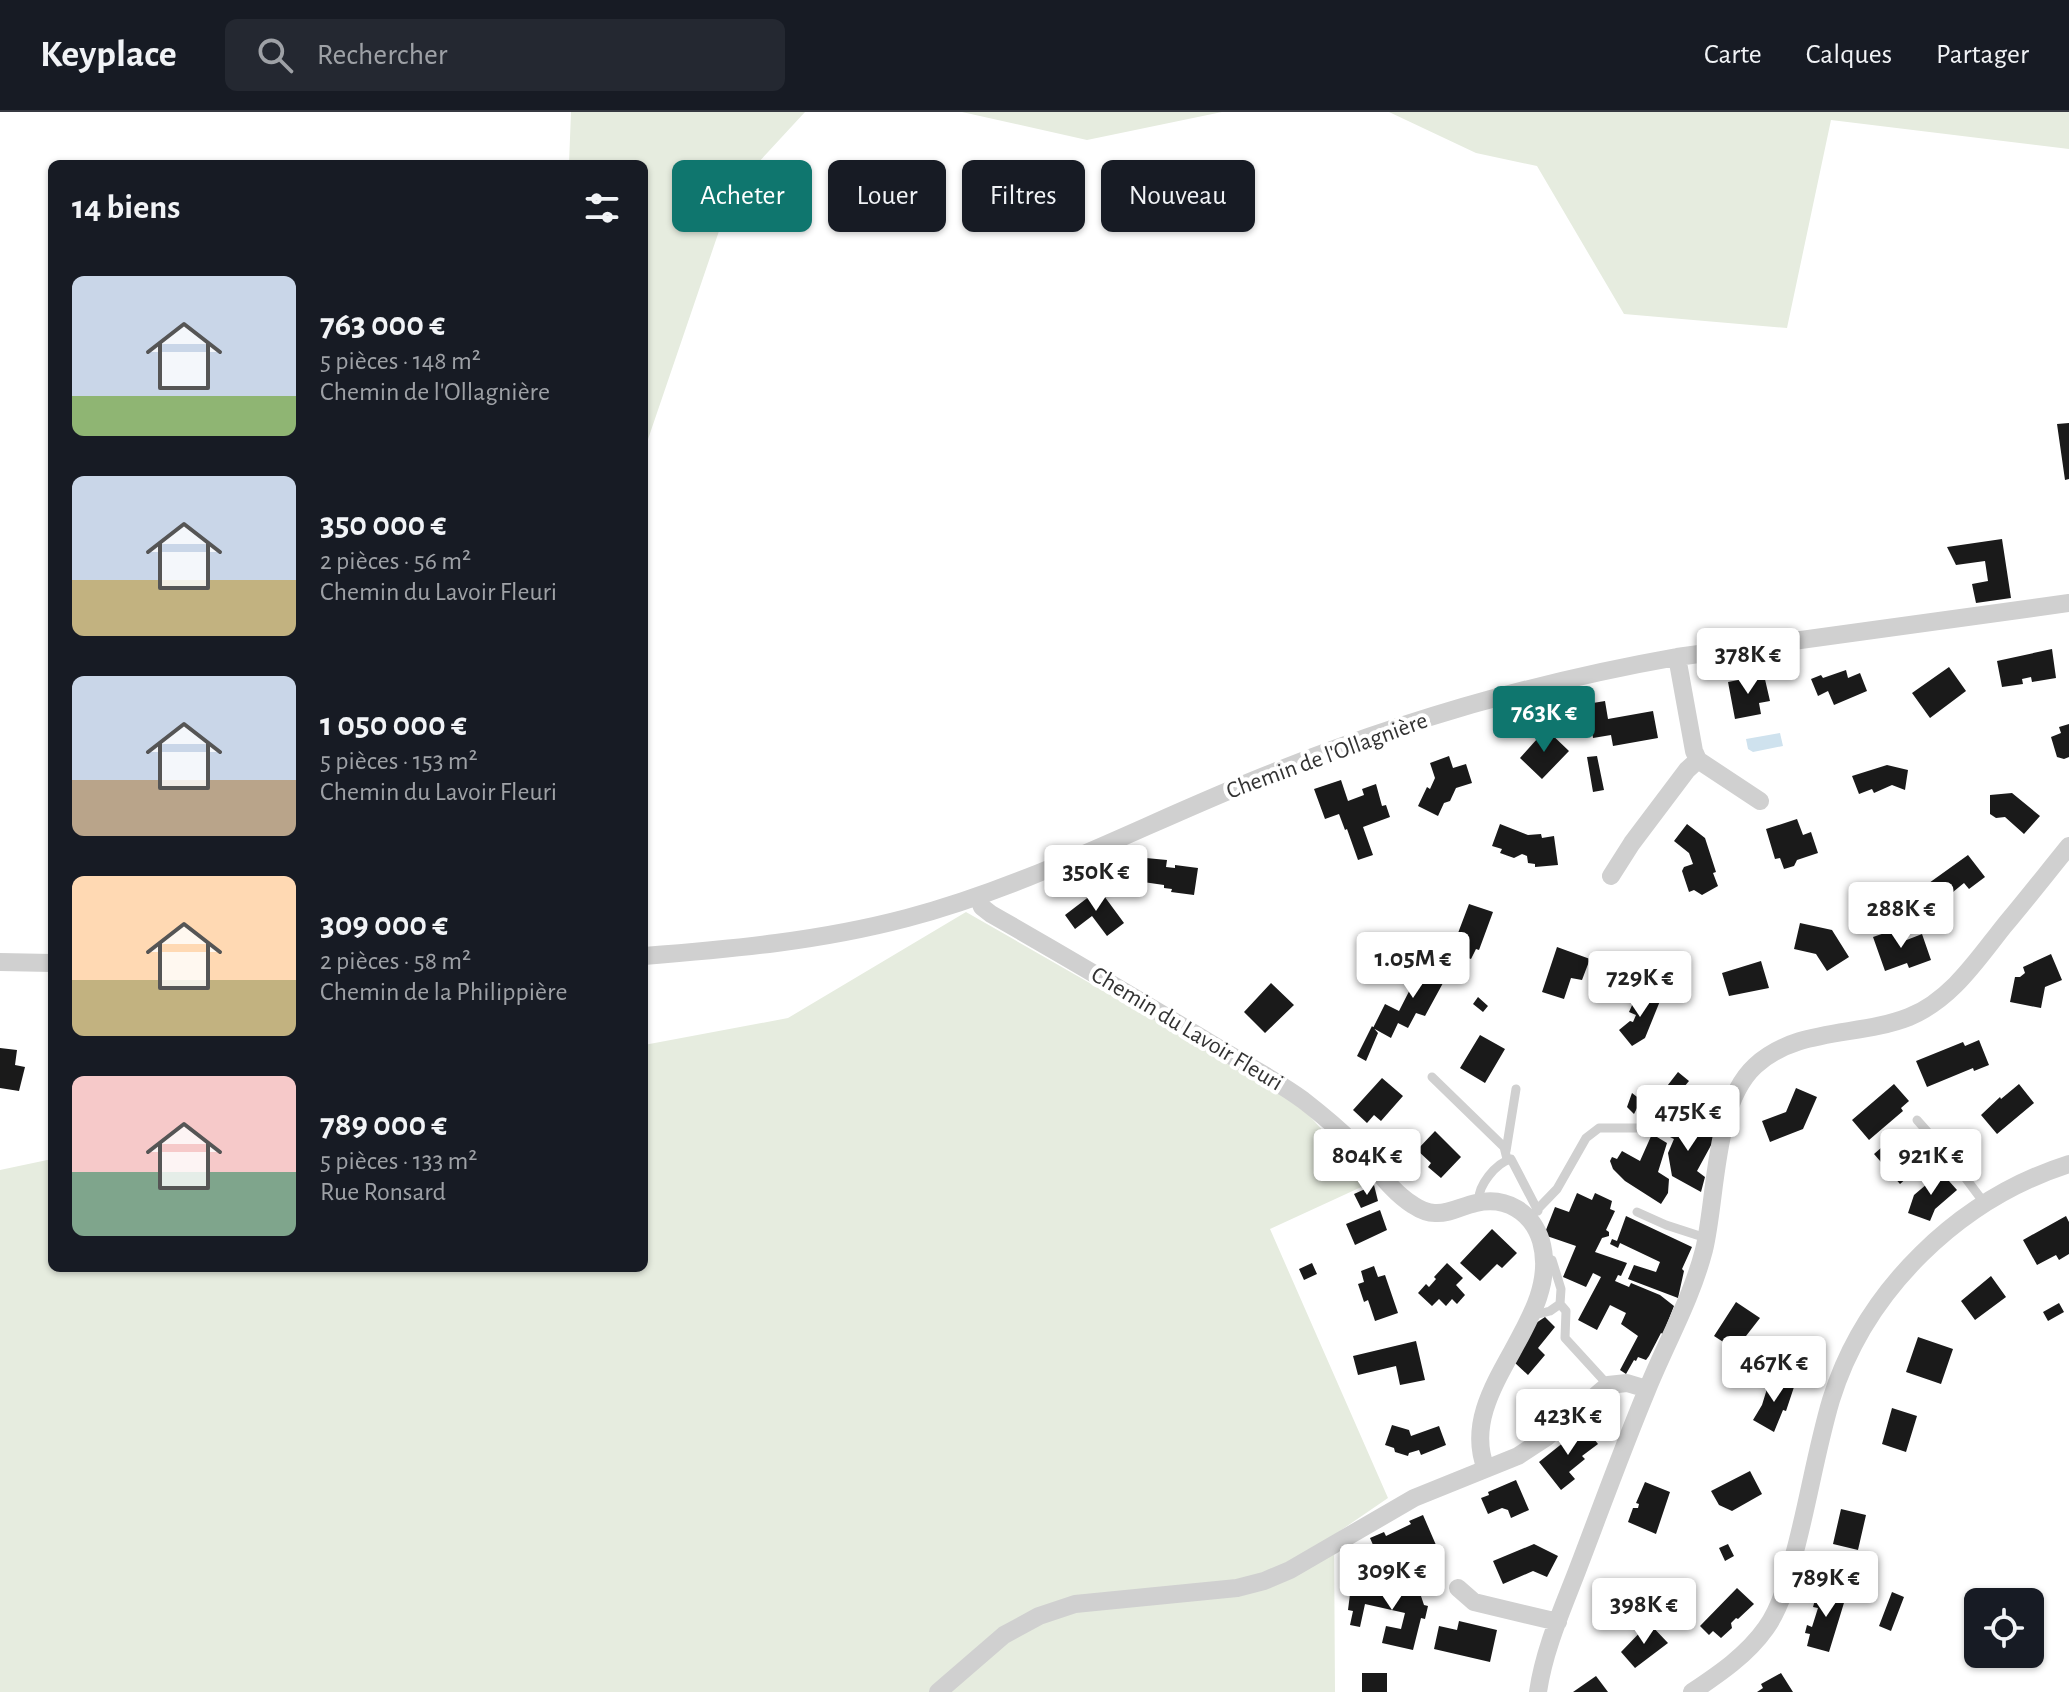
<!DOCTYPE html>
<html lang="fr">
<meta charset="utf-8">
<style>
:root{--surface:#171b24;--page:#242831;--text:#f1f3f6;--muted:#9ea1a6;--line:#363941;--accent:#0f766e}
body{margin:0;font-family:"Alegreya Sans",sans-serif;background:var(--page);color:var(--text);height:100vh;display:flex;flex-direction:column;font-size:30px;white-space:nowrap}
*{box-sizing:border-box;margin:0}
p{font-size:26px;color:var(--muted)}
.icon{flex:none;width:44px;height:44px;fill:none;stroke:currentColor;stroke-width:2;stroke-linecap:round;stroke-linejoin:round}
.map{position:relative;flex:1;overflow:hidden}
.side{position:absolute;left:48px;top:48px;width:600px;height:1112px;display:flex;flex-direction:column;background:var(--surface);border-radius:12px;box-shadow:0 2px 6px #0004}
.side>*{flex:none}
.hud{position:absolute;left:672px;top:48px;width:760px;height:72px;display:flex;gap:16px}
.fabs{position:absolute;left:1964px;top:1476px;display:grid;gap:16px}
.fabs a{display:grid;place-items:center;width:80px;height:80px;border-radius:12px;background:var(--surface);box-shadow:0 2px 6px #0004;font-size:40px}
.price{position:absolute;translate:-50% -68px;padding:0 18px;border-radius:8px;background:#fff;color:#222;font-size:26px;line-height:52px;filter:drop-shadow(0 2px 4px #0008)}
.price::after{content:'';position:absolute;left:50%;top:48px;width:24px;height:18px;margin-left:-12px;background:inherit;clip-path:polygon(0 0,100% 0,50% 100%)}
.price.current{background:var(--accent);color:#fff}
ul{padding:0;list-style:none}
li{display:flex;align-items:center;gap:24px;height:200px;padding:0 24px}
li span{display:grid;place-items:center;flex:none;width:224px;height:160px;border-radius:12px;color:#555}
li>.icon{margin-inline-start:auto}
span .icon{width:96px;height:96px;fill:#fffc;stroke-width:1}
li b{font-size:34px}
h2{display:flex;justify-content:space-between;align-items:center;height:96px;padding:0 24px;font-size:34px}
.tag{padding:0 28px;border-radius:12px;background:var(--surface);box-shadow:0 2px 6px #0004;font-size:28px;line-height:72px}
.tag.current{background:var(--accent);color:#fff}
header{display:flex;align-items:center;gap:48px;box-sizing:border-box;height:112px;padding:0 40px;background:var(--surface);border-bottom:2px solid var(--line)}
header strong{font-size:38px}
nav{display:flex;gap:44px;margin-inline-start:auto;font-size:28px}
.search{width:560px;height:72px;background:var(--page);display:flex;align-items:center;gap:20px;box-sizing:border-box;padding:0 28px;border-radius:12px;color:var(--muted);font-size:30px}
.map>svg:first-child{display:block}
</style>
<header>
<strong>Keyplace</strong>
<div class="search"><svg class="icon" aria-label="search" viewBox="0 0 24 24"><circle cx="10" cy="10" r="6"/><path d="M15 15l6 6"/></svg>Rechercher</div>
<nav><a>Carte</a><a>Calques</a><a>Partager</a></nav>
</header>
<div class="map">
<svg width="2069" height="1580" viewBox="0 0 2069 1580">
<rect width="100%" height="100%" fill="#fff"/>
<path fill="#e6ecdf" d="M571,0H805L733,78L644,339V52H569Z
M962,0H1222L1087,28Z
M1389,0H2069V37L1831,8L1787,216L1624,202L1537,54L1476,41Z
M966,800L1297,990L1370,1071L1270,1117L1388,1386L1334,1423L1335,1580H0V1058L52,1047V1156H644V933L788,906Z"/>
<path fill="#cfe2ee" d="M1780,621L1783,634L1753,640L1748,637L1746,627Z"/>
<path fill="#1a1a1a" d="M2069,311V367L2065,368L2057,312Z
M2002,427L2011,486L1976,491L1972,472L1988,469L1985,449L1956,453L1947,435Z
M2052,537L2056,566L2032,570L2031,565L2022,567L2023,572L2002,575L1997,549Z
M1949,555L1966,579L1930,606L1912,581Z
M1846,558L1848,566L1860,561L1867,579L1834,593L1828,579L1818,584L1811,567L1821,563L1823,566Z
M1764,563L1770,589L1759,591L1761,602L1735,607L1728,570Z
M1605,589L1608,607L1653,599L1658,626L1613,634L1611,623L1593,626L1587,592Z
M2069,612V645L2064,647L2057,645L2051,625L2061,621L2059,615Z
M1546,617L1569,639L1542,667L1520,646Z
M1449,644L1453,656L1466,652L1472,671L1456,676L1450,689L1444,691L1438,704L1418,694L1427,675L1430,677L1435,666L1430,651Z
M1597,644L1604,678L1593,680L1587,645Z
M1887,653L1908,658L1905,678L1892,673L1874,681L1872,677L1859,682L1852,664Z
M1341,668L1348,689L1364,683L1362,677L1376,672L1382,694L1386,693L1390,705L1363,715L1373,743L1358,748L1347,717L1345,718L1339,702L1325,707L1314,677Z
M2012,681L2040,704L2024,722L2005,705L1996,706L1990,702V683Z
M1797,707L1803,723L1811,720L1818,741L1797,748L1794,754L1784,757L1780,746L1775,747L1766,717Z
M1500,712L1528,723L1541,722L1542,726L1554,724L1558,753L1535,755V752L1528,751L1527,744L1522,742L1514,746L1500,741L1502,737L1492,734Z
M1687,712L1705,726L1716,760L1713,761L1718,774L1702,783L1694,778L1689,780L1682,759L1684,755L1693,752L1689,741L1674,729Z
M1968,743L1985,765L1969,777L1964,771L1942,789L1929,771Z
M1146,746L1167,748L1166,755L1175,756V753L1198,756L1194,783L1171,780L1172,777L1164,776V773L1143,770Z
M1099,777L1124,811L1107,824L1092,804L1075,817L1065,803Z
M1469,792L1493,800L1479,838L1476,837L1471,847L1454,841L1458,830L1455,829Z
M1800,811L1832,818L1849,845L1827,859L1816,842L1794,837Z
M1899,816L1904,829L1922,822L1931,848L1909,856L1907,851L1885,859L1873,825Z
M1557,835L1590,847L1582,868L1571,866L1564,887L1542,880Z
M2051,842L2062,868L2045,875L2041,896L2010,890L2015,865H2020L2025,861L2023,855Z
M1425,848L1449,860L1425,904L1416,901L1408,916L1398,911L1391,926L1373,916L1385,892L1399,899Z
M1761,849L1769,876L1729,884L1722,861Z
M1271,871L1294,893L1265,921L1244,900Z
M1638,880L1660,889L1645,926L1632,934L1619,918L1630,909L1633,910L1636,903L1629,900Z
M1478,885L1488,894L1483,900L1473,892Z
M1372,914L1378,921L1366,949L1357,944Z
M1480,923L1505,937L1485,971L1460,956Z
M1979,928L1989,953L1974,959L1973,956L1927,975L1916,949L1963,930L1965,934Z
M0,936L17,938L15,953L25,955L19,979L0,976Z
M1678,960L1689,969L1674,987L1681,993L1662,1006L1650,996Z
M1382,966L1403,984L1381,1009L1374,1003L1367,1011L1353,998Z
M1894,972L1909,989L1901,996L1903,999L1869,1028L1852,1008Z
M2019,972L2034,991L1997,1022L1981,1003L2000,985L2001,987Z
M1796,976L1817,985L1803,1017L1770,1030L1762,1009L1786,1000Z
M1632,981L1641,988L1634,1002L1627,995Z
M1680,1008L1715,1026L1697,1059L1705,1065L1701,1080L1672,1064L1668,1041L1674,1027L1664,1022Z
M1435,1019L1461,1045L1441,1066L1428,1055L1431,1051L1417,1038Z
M1652,1022L1667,1031L1658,1060L1669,1067L1668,1081L1661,1092L1625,1069L1613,1057L1610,1049L1612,1045L1617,1047L1622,1039L1640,1049Z
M1907,1027L1924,1046L1914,1055L1917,1057L1900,1072L1874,1042L1889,1029L1896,1037Z
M1941,1060L1957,1078L1935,1097L1930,1109L1908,1101L1914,1083Z
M1374,1073L1378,1089L1361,1096L1354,1082Z
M1577,1081L1592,1088L1595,1081L1612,1089L1610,1097L1615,1099L1606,1118L1609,1120V1124L1602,1126L1595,1140L1627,1151L1621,1164L1618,1163L1615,1169L1629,1175L1631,1171L1660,1183L1674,1194L1663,1222L1661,1221L1649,1244L1646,1248L1638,1245L1636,1249L1634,1248L1626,1262L1620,1258L1638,1224L1621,1212L1626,1201L1610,1193L1597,1218L1578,1208L1601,1165L1593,1161L1586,1175L1563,1165L1576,1134L1544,1123L1555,1095L1569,1100Z
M1380,1098L1387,1118L1355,1133L1346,1112Z
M1626,1104L1692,1135L1682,1157L1684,1159L1678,1186L1628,1167L1634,1153L1656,1160L1660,1150L1620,1131L1618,1136L1610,1132L1612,1127L1617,1129Z
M2066,1104L2069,1110V1142L2059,1148L2056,1143L2037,1153L2023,1128Z
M1492,1117L1517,1141L1502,1156L1497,1152L1480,1169L1460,1151Z
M1312,1151L1317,1162L1304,1168L1299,1157Z
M1447,1151L1463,1166L1456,1173L1465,1183L1457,1192L1452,1187L1446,1194L1439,1187L1432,1194L1418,1181L1426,1172L1429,1175L1436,1167L1434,1165Z
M1374,1154L1378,1165L1385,1163L1398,1201L1375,1209L1368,1188L1364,1190L1358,1172L1364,1170L1361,1159Z
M1991,1164L2006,1185L1975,1208L1961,1189Z
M1736,1190L1760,1206L1739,1233L1735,1230L1731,1235L1714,1224Z
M2059,1191L2064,1200L2048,1209L2043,1200Z
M1545,1205L1555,1215L1538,1236L1545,1243L1528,1263L1514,1250L1533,1213Z
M1918,1225L1953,1237L1941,1272L1906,1260Z
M1416,1229L1425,1268L1400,1273L1396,1254L1358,1263L1353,1244Z
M1770,1267L1794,1275L1786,1299L1783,1298L1774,1320L1753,1308L1762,1293Z
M1892,1296L1917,1304L1906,1340L1882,1332Z
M1392,1313L1409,1318L1411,1324L1439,1314L1446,1333L1421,1343L1419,1338L1409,1341L1408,1344L1395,1340L1394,1336L1385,1333Z
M1584,1314L1598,1332L1582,1344L1585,1347L1569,1360L1575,1367L1561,1378L1539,1350Z
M1750,1359L1762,1382L1732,1399L1719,1393L1711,1379Z
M1516,1368L1529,1398L1511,1406L1508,1398L1502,1396L1488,1402L1481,1386L1489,1383L1488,1380Z
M1645,1370L1670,1380L1656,1422L1628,1410L1633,1396H1638L1639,1392L1636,1391Z
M1841,1397L1866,1403L1858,1438L1833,1432Z
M1423,1403L1436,1433L1413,1443L1412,1440L1383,1456L1370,1426L1384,1420L1386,1424L1411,1412L1409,1409Z
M1534,1432L1558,1444L1547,1465L1533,1459L1503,1472L1493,1449Z
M1728,1432L1734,1444L1725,1449L1719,1436Z
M1417,1472L1424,1493L1428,1494L1425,1507L1421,1506L1413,1538L1382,1531L1386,1514L1401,1517L1405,1501L1365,1492L1360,1515L1350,1513L1353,1499L1348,1498L1351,1474L1394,1484L1396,1475L1404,1477Z
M1824,1475L1847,1481L1829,1540L1807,1534L1810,1522L1805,1521L1807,1513L1812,1515L1818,1496L1813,1495L1815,1488L1820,1489Z
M1737,1476L1754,1492L1738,1507L1736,1506L1731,1511L1732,1516L1721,1526L1713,1519L1709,1523L1700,1514Z
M1892,1480L1904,1485L1891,1519L1879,1514Z
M1459,1509L1497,1518L1490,1550L1434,1537L1439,1514L1457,1518Z
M1649,1511L1668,1531L1635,1556L1621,1540Z
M1362,1561H1387V1580H1362Z
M1781,1561L1793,1580H1757L1763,1576L1761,1572Z
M1596,1564L1608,1580H1573Z"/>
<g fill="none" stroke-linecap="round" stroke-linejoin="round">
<path stroke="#d0d0d0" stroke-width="9" d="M1432,965L1504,1035L1507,1047
M1917,1008L1949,1044L1985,1092
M1506,1039L1516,977
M1479,1090C1477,1074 1496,1051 1511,1047L1538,1099
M1637,1100L1666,1113L1706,1126
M1529,1106L1557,1077L1586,1026L1599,1016H1649L1702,996L1727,998
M1543,1145L1552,1148L1561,1177L1560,1192L1566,1199L1565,1226L1608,1273
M1531,1204L1550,1199L1560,1192"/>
<path stroke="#d0d0d0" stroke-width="18" d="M1677,545L1694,639L1698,648L1760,689
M1611,764L1632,731L1687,658L1698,648
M978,785L982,795L991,802C1063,843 1134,885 1205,928C1237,948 1273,966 1303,988C1321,1002 1338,1016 1354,1032C1373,1051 1389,1078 1413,1093C1419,1097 1427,1101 1435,1101C1449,1102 1462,1094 1476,1091C1506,1084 1532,1100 1541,1129C1564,1209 1454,1277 1486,1357
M644,844C733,837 820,829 907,806C1036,772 1153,707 1277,659C1405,608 1541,569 1677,545L2069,491
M0,850L52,851
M1458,1476L1474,1490L1558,1510
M938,1580L1004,1523L1039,1504L1075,1492L1237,1476L1264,1469L1290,1458L1414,1386L1518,1344L1547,1325L1608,1273L1627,1271L1647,1277
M1538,1580C1544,1538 1562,1498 1577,1459C1600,1399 1622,1338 1647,1278C1666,1231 1691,1188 1704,1138C1717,1084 1713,993 1755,954C1797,915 1858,925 1909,905C1951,888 1977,848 2004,814C2026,788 2047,761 2069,734
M1692,1580C1719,1562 1747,1543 1766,1516C1781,1495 1788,1467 1794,1443C1808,1392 1816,1339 1831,1288C1865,1178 1959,1087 2069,1052"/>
</g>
<g text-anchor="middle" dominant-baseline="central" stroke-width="8" stroke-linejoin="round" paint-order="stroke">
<g font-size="24" fill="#333" stroke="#fff">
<text transform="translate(1327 644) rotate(-20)">Chemin de l'Ollagnière</text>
<text transform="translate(1187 917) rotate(31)">Chemin du Lavoir Fleuri</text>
</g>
</g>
</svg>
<div class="fabs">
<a><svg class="icon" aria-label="locate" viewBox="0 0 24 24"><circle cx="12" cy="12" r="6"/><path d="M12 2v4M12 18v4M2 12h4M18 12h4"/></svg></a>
</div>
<b class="price" style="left:1748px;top:584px">378K €</b>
<b class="price current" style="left:1544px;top:642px">763K €</b>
<b class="price" style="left:1096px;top:801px">350K €</b>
<b class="price" style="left:1901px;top:838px">288K €</b>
<b class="price" style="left:1413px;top:888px">1.05M €</b>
<b class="price" style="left:1640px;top:907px">729K €</b>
<b class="price" style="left:1688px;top:1041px">475K €</b>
<b class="price" style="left:1367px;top:1085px">804K €</b>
<b class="price" style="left:1931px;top:1085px">921K €</b>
<b class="price" style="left:1774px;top:1292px">467K €</b>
<b class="price" style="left:1568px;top:1345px">423K €</b>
<b class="price" style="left:1392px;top:1500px">309K €</b>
<b class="price" style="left:1826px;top:1507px">789K €</b>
<b class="price" style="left:1644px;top:1534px">398K €</b>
<div class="hud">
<a class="tag current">Acheter</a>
<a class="tag">Louer</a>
<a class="tag">Filtres</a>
<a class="tag">Nouveau</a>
</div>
<section class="side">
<h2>14 biens<svg class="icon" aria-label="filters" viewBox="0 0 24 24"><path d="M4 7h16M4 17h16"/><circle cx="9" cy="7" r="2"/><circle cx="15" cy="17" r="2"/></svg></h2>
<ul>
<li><span style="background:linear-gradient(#c9d6e8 75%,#8fb573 0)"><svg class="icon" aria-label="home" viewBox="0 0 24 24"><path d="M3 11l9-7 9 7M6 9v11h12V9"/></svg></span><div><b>763 000 €</b><p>5 pièces · 148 m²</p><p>Chemin de l'Ollagnière</p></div></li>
<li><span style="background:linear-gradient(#c9d6e8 65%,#c2b280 0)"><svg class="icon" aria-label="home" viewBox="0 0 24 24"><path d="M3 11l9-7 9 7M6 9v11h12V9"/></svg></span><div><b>350 000 €</b><p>2 pièces · 56 m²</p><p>Chemin du Lavoir Fleuri</p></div></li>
<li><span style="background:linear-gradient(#c9d6e8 65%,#b9a48a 0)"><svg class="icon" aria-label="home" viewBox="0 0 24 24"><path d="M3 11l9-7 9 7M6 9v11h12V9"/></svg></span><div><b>1 050 000 €</b><p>5 pièces · 153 m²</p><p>Chemin du Lavoir Fleuri</p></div></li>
<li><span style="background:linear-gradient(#ffd9b3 65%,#c2b280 0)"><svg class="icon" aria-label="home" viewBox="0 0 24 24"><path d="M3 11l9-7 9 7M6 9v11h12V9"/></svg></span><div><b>309 000 €</b><p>2 pièces · 58 m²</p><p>Chemin de la Philippière</p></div></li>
<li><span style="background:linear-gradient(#f6c9c9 60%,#7fa58c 0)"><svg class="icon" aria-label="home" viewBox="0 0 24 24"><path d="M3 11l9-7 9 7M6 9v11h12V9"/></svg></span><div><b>789 000 €</b><p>5 pièces · 133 m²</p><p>Rue Ronsard</p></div></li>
</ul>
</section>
</div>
